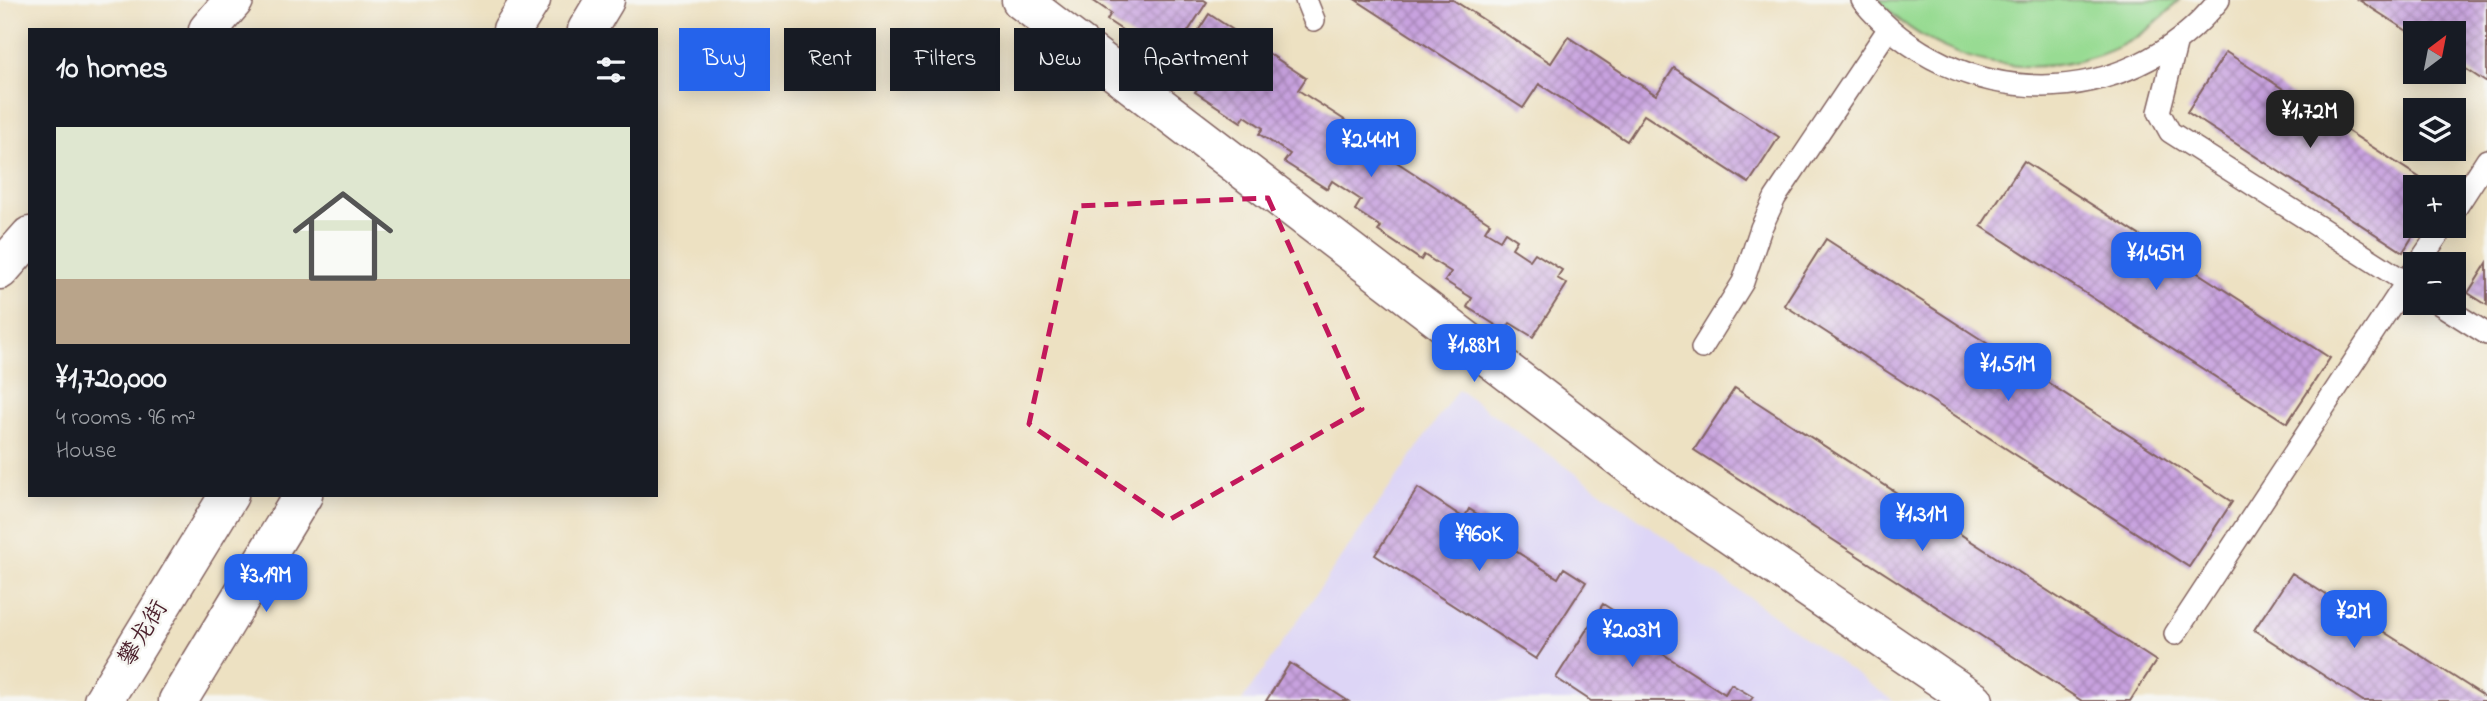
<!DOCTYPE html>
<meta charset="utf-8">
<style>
:root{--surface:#171b24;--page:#242831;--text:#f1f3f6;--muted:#9ea1a6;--accent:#2563eb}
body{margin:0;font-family:"Indie Flower","LXGW WenKai TC",sans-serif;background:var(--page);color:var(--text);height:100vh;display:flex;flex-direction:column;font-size:26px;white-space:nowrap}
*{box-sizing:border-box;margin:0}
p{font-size:23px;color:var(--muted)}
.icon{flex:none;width:38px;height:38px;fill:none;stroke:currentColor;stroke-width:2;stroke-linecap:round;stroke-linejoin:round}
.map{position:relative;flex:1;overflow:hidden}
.panel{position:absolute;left:28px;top:28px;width:630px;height:469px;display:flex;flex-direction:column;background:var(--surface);border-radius:0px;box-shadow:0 4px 18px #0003}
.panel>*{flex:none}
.hud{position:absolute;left:679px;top:28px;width:665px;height:63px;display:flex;gap:14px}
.needle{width:46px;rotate:32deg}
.tools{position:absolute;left:2403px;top:21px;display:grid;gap:14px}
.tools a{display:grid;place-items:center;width:63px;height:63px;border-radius:0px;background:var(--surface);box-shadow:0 4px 18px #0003;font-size:35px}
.price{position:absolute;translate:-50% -60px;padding:0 16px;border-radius:14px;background:var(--accent);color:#fff;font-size:23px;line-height:46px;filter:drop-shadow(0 2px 4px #0008)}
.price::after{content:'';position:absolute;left:50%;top:42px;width:21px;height:16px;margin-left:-10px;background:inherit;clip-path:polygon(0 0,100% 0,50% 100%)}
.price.on{background:#222;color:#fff}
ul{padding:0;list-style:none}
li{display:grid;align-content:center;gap:14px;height:371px;padding:0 28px}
li span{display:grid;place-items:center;height:217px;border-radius:0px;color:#555}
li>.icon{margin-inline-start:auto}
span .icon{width:126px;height:126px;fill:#fffc;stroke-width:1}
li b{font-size:30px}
h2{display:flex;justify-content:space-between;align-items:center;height:84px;padding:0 28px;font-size:30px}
.pill{padding:0 24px;border-radius:0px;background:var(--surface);box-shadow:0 4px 18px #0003;font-size:24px;line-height:63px}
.pill.on{background:var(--accent);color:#fff}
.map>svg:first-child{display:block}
</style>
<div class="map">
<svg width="2487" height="701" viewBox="0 0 2487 701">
<defs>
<pattern id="building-cross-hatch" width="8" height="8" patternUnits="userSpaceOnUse" patternTransform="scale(1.75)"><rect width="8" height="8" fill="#c8a2df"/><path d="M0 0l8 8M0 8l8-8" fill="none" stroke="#a483b5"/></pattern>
</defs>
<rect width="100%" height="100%" fill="#f6f6f2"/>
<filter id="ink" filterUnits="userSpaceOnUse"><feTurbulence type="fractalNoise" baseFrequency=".0143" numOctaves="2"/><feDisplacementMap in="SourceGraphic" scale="14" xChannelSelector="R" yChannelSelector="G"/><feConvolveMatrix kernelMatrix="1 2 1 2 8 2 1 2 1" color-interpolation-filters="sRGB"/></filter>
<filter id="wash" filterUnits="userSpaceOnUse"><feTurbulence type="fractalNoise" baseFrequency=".00686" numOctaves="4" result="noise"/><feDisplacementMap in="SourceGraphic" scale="28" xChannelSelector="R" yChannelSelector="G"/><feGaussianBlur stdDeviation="1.57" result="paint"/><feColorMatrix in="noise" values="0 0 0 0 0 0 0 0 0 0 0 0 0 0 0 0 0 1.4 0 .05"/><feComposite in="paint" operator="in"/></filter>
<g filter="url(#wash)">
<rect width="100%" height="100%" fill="#ede1c2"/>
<path fill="#ddd5f6" d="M1458,389L1854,673L1894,701H1242Z"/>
<path fill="#98db93" stroke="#717d5f" stroke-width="2" d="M1878,0H2179C2102,91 1957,86 1878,0Z"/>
<g id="blocks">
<path fill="url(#building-cross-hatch)" d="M1092,0H1204L1207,2L1174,53L1152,39L1146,46L1107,20L1111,13Z
M1356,0H1453L1551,63L1568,37L1656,95L1674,68L1779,137L1749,183L1644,115L1627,141L1539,84L1523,108Z
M2359,0H2487V83L2454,61V33H2415V36Z
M1209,14L1306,78L1298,90L1396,153L1392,159L1490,223L1485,231L1500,240L1505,232L1517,240L1512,248L1530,260L1535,253L1562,270L1557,278L1567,284L1533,337L1510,323L1505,331L1467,307L1472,298L1445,281L1451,272L1424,255L1421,260L1378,231L1381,227L1355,210L1361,200L1332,181L1327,189L1284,162L1290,154L1259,134L1263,128L1245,116L1241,122L1195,92L1199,86L1173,70Z
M2226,52L2434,187H2415V226H2419L2403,252L2187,112Z
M2024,161L2330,358L2287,423L1981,226Z
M1826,239L2232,502L2189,567L1784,305Z
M2487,263V305L2468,293Z
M1735,388L2156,661L2130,701H2082L1694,450Z
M1418,488L1464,518L1469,509L1490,522L1484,531L1558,578L1564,568L1586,582L1536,659L1375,555Z
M2292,573L2487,698V701H2363L2254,630Z
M1603,604L1625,618L1620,626L1725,694L1731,684L1753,697L1750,701H1591L1556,678Z
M1290,663L1348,701H1266Z"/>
</g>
</g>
<g filter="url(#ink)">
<use href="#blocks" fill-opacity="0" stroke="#836360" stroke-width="2"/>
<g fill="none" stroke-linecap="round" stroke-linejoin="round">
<g stroke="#836360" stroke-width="24">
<path id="service" d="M1306,0L1314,20
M1862,0C1955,113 2127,116 2219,0
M2177,41L2159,112L2170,132L2415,288
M2454,211L2487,160
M2418,264L2444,226
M2438,303L2487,334
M1702,348L1743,282L1761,228L1775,198L1889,28
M2175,634L2415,269"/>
</g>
<g stroke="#836360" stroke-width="41">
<path id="minor" d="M208,30L234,0
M0,270L30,236"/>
</g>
<g stroke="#836360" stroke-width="41">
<path id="tertiary" d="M1021,0L1648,479L1974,701
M512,30L531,0
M587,30L605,0
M103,701L229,495
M178,701L303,495"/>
</g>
<use href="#service" stroke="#fff" stroke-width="21"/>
<use href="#minor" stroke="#fff" stroke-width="38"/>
<use href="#tertiary" stroke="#fff" stroke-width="38"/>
</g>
</g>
<path fill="none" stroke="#c2185b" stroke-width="5" stroke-dasharray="14 9" stroke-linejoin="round" d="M1268,198L1362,409L1169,520L1029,424L1077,206Z"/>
<g text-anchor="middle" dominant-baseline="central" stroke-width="5" stroke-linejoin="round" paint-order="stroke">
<g font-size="24" fill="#4a1f2b" stroke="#f6f6f2">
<text transform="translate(144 634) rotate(-59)">攀龙街</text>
</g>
</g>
</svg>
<div class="tools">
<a><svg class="needle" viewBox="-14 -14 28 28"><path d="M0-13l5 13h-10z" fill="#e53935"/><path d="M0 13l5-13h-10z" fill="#9ea1a6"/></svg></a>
<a><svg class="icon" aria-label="layers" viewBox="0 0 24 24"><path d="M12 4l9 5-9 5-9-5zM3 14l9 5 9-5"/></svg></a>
<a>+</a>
<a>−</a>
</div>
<b class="price on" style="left:2310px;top:150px">¥1.72M</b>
<b class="price" style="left:1371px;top:179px">¥2.44M</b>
<b class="price" style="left:2156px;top:292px">¥1.45M</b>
<b class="price" style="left:1474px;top:384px">¥1.88M</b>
<b class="price" style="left:2008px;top:403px">¥1.51M</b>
<b class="price" style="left:1922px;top:553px">¥1.31M</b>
<b class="price" style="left:1479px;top:573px">¥960K</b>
<b class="price" style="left:266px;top:614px">¥3.19M</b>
<b class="price" style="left:2354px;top:650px">¥2M</b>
<b class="price" style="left:1632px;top:669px">¥2.03M</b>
<div class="hud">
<a class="pill on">Buy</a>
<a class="pill">Rent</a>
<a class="pill">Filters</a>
<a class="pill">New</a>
<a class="pill">Apartment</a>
</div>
<section class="panel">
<h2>10 homes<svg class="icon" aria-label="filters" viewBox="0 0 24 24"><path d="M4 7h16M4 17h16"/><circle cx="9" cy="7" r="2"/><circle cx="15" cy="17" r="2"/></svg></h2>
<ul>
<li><span style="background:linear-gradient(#dfe7d0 70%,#b9a48a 0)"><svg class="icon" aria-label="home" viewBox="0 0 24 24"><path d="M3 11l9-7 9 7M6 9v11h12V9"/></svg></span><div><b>¥1,720,000</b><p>4 rooms · 96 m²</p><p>House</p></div></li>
</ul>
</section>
</div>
